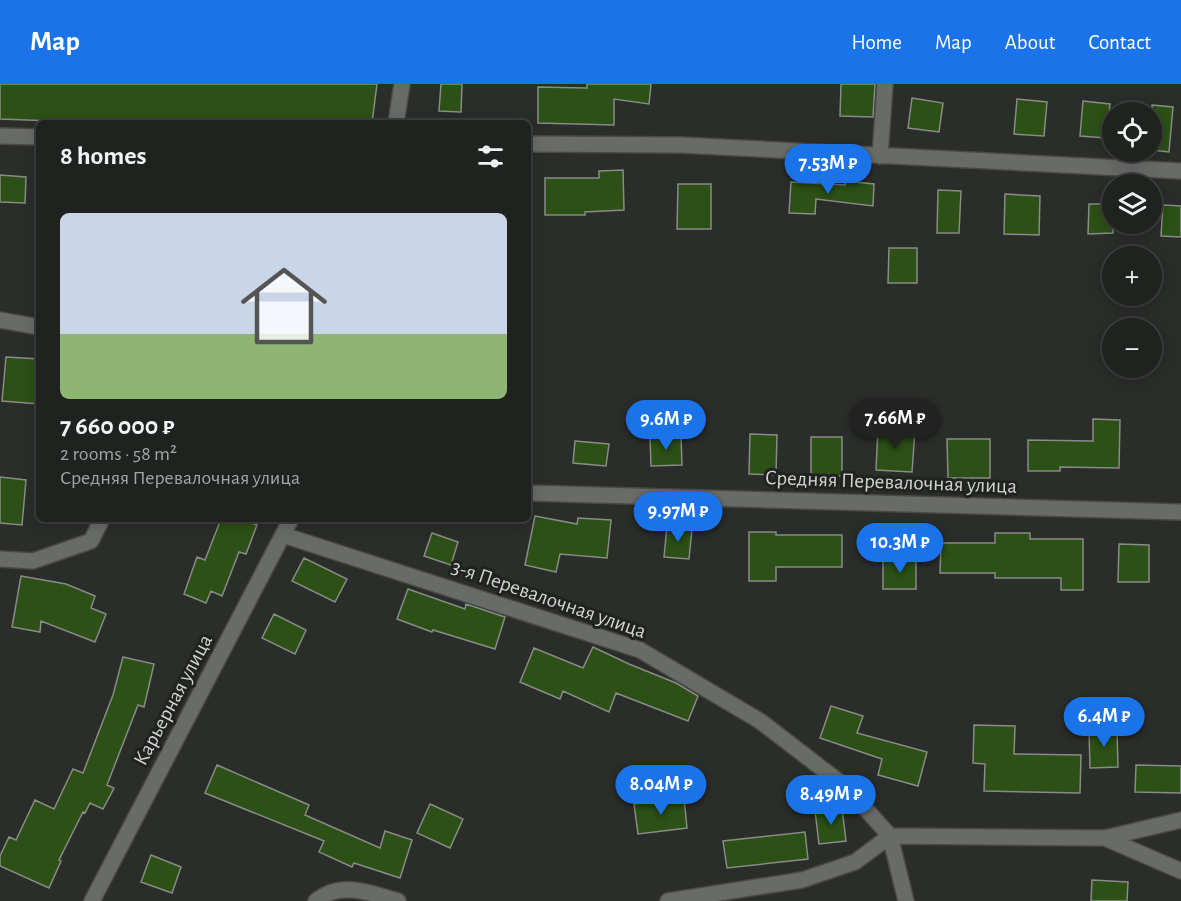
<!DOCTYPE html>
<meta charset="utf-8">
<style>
:root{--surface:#202220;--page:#282a29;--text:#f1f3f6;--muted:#a2a4a5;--line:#3d3f3e;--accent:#1a73e8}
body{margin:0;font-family:"Alegreya Sans",sans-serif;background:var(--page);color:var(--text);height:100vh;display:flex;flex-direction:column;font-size:22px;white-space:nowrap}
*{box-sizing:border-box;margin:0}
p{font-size:20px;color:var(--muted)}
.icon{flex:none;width:33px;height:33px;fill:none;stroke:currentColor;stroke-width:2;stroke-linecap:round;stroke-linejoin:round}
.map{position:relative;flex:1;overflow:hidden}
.drawer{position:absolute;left:36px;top:36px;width:495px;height:402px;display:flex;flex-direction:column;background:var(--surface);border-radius:9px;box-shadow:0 3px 15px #0003,0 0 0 2px var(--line)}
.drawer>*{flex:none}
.buttons{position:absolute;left:1102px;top:18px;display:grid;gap:12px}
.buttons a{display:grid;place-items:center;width:60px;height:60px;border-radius:50%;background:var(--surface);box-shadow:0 3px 15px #0003,0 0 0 2px var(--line);font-size:30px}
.price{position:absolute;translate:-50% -51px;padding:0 14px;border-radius:21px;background:var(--accent);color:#fff;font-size:20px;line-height:39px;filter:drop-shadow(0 2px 3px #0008)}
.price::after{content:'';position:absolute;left:50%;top:36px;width:18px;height:14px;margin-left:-9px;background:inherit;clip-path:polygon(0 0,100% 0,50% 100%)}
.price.current{background:#222;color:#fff}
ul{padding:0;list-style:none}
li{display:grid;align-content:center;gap:12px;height:318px;padding:0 24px}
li+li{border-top:2px solid var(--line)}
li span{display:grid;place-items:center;height:186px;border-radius:9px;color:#555}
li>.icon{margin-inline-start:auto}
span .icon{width:108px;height:108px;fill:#fffc;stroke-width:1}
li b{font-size:26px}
h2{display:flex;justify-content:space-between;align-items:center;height:72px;padding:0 24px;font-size:26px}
header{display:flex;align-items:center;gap:36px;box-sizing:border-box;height:84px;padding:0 30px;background:var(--accent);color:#fff}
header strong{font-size:28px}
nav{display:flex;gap:33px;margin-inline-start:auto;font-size:21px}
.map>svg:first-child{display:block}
</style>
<header>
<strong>Map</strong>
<nav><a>Home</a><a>Map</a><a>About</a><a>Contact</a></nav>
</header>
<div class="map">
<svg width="1181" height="817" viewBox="0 0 1181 817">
<rect width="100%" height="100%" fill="#2b2d2a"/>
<path fill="#2c5015" stroke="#898b88" stroke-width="1.5" d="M0,0H377L372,39H106L0,35Z
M441,0H462L461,28L439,27Z
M587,0H651L649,20L614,15V41L538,39V3L587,4Z
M841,0H875L873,33L840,32Z
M912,14L943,19L939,48L908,44Z
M1017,15L1047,18L1044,52L1014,50Z
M1083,17L1110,20L1106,54L1080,52Z
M1152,21L1173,23L1169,68L1152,66Z
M623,86L624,126L585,128V131H545V94H599V87Z
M0,91L26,93L25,119L0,118Z
M845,97L874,100L873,122L816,115L815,130L789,129L791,98L845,101Z
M678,100H711V145H677Z
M938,106L961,107L959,149H937Z
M1005,110L1040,112L1039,151L1004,150Z
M1089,120H1113V149L1088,150Z
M1163,121L1181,122V153L1161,152Z
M889,164H917V199H888Z
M6,273L39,275V320L2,317Z
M1093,335L1120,336L1119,384L1060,383V387H1028V356L1093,357Z
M878,344L915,347L912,388L876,386Z
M750,350L777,351L776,391L749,390Z
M681,352L682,381L651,382L650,354Z
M811,353H842V392L811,391Z
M947,355H990V394H948Z
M575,357L609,360L606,382L573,379Z
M0,393L26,396L22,441L0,439Z
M535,432L577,440L578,434L611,436L607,474L560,470L556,488L525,481Z
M221,435H242L257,441L246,470L239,468L222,512L211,507L206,519L184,510L197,473L205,476Z
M667,442L692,445L689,475L664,473Z
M749,448H776V451H842V483H776V497H749Z
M432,449L458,458L451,481L424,472Z
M995,449H1030V455H1083V506H1061V494H995V489H940L941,459H995Z
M1119,460L1149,461V498H1118Z
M304,474L347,495L335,518L292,497Z
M883,474H916V505H883Z
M21,492L66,500L95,512L91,524L106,530L95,558L41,537L40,548L12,543Z
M408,505L465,525L466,520L505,533L495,565L433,546L432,548L397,535Z
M274,530L306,546L295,570L262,554Z
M593,563L629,580L676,599L698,612L688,637L616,609L609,628L563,607L560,615L520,598L534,564L583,584Z
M123,573L154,580L144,623L138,621L107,701L114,704L103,725L90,719L85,729L83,728L59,776L61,777L49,804L0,782V772L9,753L16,756L35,716L54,725L73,685L83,689L113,611Z
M831,622L863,632L857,649L927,668L918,702L878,691L882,675L820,654Z
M974,641L1015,642L1014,670L1081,671L1080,709L984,707L985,680L973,679Z
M1117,645L1118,683L1090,684L1089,646Z
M217,681L309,721L305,731L380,764L385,747L412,756L400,794L354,779L352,783L319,768L324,757L205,709Z
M1136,681L1181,682V709L1135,708Z
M684,714L687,744L638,750L634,720Z
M430,720L463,735L450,764L417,749Z
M842,724L846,757L819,760L815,727Z
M805,748L808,775L727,784L723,757Z
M151,771L181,783L172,809L141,798Z
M1092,796L1128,798L1127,817H1091Z"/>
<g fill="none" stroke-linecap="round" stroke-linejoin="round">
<g stroke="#494a48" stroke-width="18">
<path id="minor" d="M396,39L402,0
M0,52L39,53
M528,60L681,61L1181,87
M880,72L885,0
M0,236L39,243
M528,409L1181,428
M283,451L640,566L760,637L846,703L890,752L906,817
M0,475L33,477L91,457L102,435
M1105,754L1181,787
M92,817L291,435
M316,817C341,796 370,809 398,817
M668,817L802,796L855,778L890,752L1105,754L1181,736"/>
</g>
<use href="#minor" stroke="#696b68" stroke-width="15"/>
</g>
<g text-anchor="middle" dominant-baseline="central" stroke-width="6" stroke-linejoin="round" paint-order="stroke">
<g font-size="21" fill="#d2d4d2" stroke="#212321">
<text transform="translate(891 398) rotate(2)">Средняя Перевалочная улица</text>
<text transform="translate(549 515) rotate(19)">3-я Перевалочная улица</text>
<text transform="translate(173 616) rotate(-62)">Карьерная улица</text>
</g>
</g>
</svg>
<div class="buttons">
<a><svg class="icon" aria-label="locate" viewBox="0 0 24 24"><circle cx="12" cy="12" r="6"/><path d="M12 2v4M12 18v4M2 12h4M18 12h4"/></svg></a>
<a><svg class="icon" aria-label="layers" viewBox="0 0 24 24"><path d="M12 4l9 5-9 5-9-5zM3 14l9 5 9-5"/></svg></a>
<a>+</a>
<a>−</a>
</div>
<b class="price" style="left:828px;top:111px">7.53M ₽</b>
<b class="price current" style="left:895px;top:366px">7.66M ₽</b>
<b class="price" style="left:666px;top:367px">9.6M ₽</b>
<b class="price" style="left:678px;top:459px">9.97M ₽</b>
<b class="price" style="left:900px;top:490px">10.3M ₽</b>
<b class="price" style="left:1104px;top:664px">6.4M ₽</b>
<b class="price" style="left:661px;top:732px">8.04M ₽</b>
<b class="price" style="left:831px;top:742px">8.49M ₽</b>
<section class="drawer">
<h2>8 homes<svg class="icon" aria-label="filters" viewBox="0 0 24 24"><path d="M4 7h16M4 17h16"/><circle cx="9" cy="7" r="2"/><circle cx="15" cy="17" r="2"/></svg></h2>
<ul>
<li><span style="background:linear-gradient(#c9d6e8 65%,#8fb573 0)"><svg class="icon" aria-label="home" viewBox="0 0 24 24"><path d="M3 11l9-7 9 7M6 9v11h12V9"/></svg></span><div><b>7 660 000 ₽</b><p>2 rooms · 58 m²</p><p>Средняя Перевалочная улица</p></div></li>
</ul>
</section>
</div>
